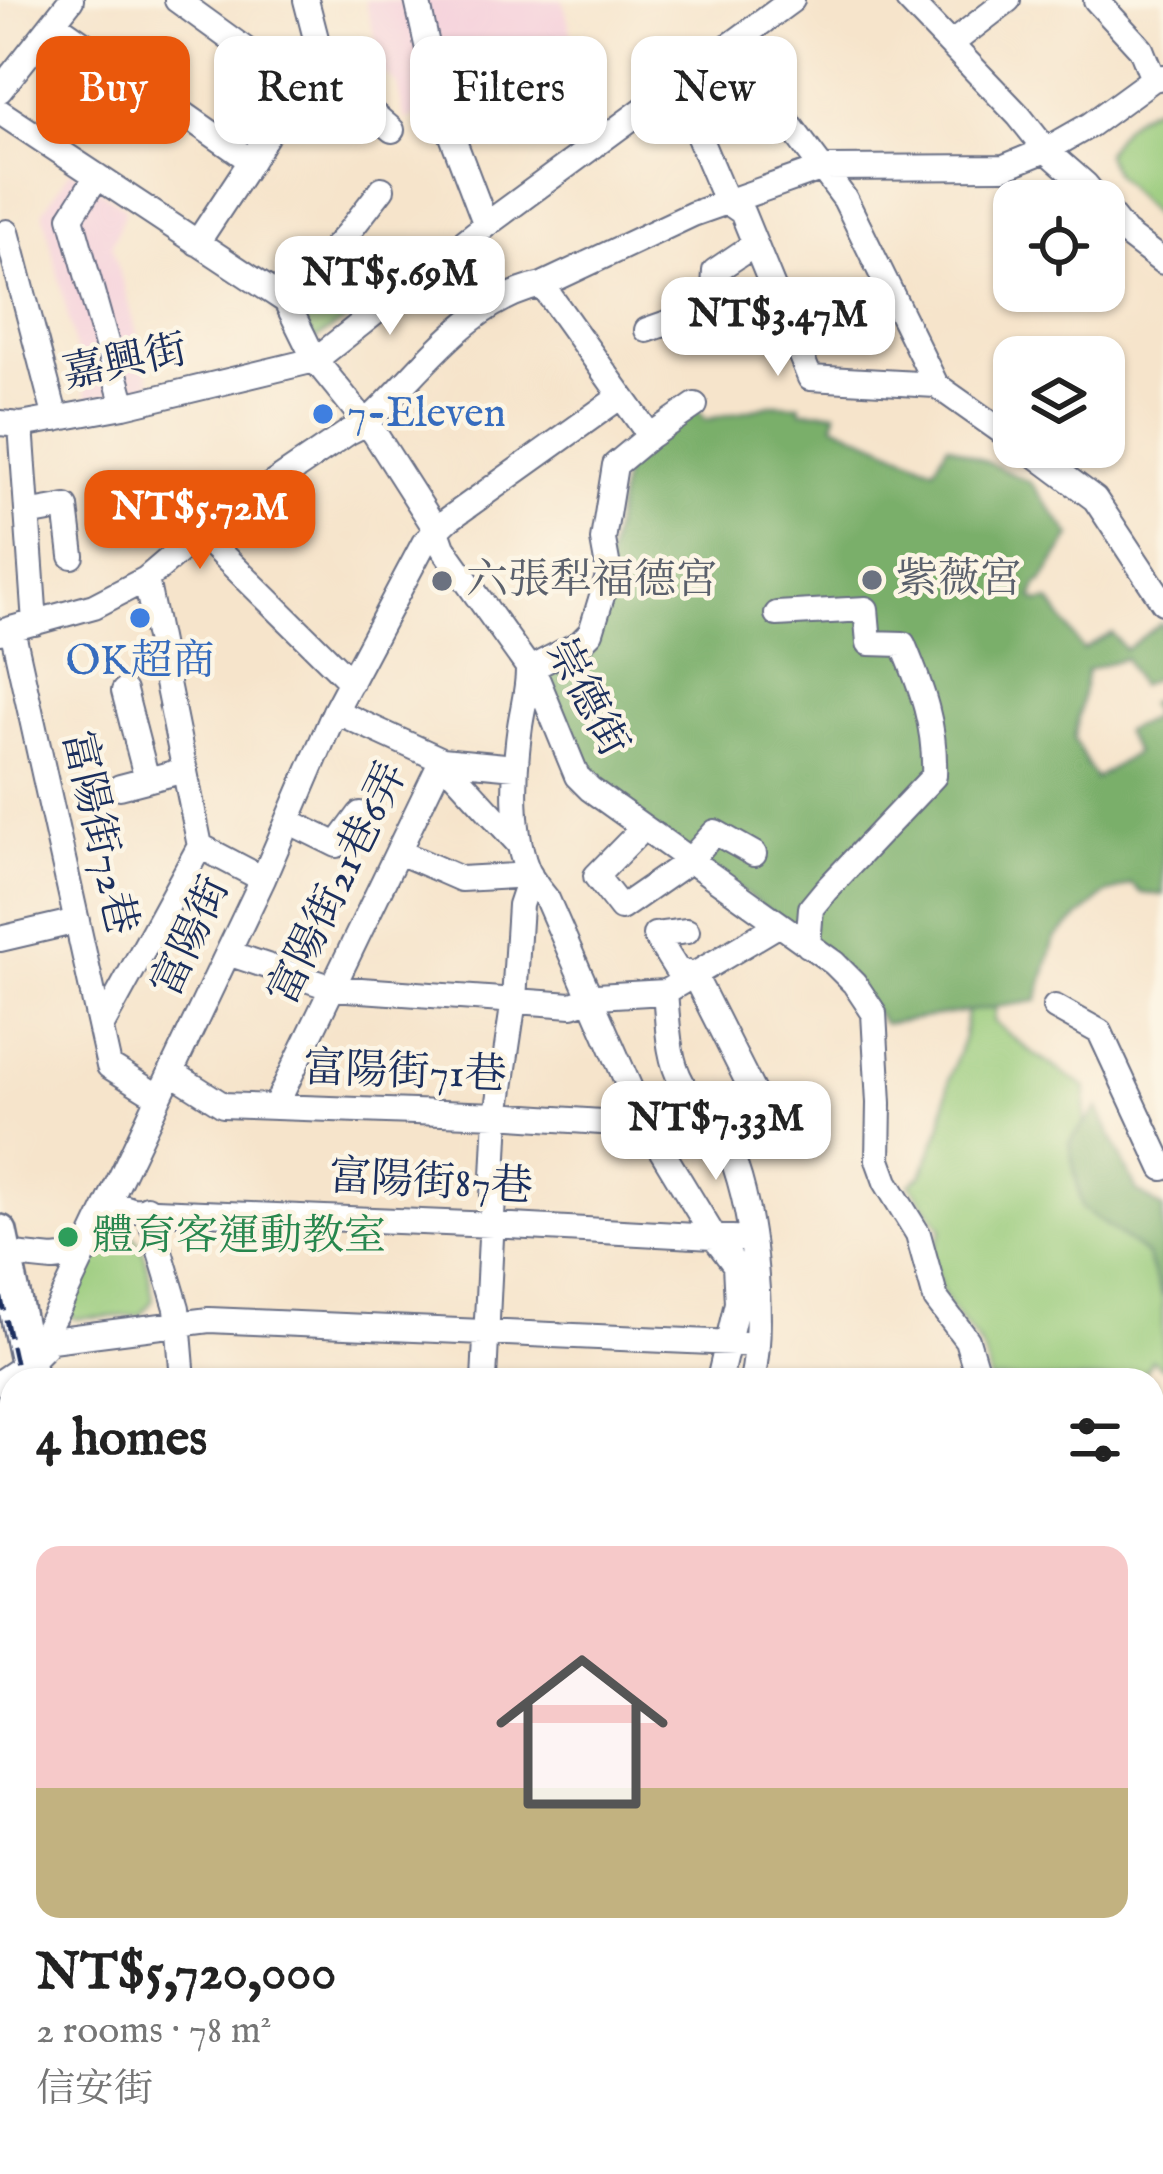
<!DOCTYPE html>
<meta charset="utf-8">
<style>
:root{--surface:#fff;--page:#f2f2f2;--text:#222;--muted:#767676;--line:#e0e0e0;--accent:#ea580c}
body{margin:0;font-family:"IM FELL English","Noto Serif TC",serif;background:var(--page);color:var(--text);height:100vh;display:flex;flex-direction:column;font-size:45px;white-space:nowrap}
*{box-sizing:border-box;margin:0}
p{font-size:39px;color:var(--muted)}
.icon{flex:none;width:66px;height:66px;fill:none;stroke:currentColor;stroke-width:2;stroke-linecap:round;stroke-linejoin:round}
.map{position:relative;flex:1;overflow:hidden}
.sheet{position:absolute;left:0px;top:1368px;width:1164px;height:807px;display:flex;flex-direction:column;background:var(--surface);border-radius:36px 36px 0 0;box-shadow:0 3px 9px #0004}
.sheet>*{flex:none}
.top-card{position:absolute;left:36px;top:36px;width:1092px;height:108px;display:flex;gap:24px}
.buttons{position:absolute;left:993px;top:180px;display:grid;gap:24px}
.buttons a{display:grid;place-items:center;width:132px;height:132px;border-radius:24px;background:var(--surface);box-shadow:0 3px 9px #0004;font-size:60px}
.price{position:absolute;translate:-50% -102px;padding:0 27px;border-radius:24px;background:#fff;color:#222;font-size:39px;line-height:78px;filter:drop-shadow(0 3px 6px #0008)}
.price::after{content:'';position:absolute;left:50%;top:72px;width:36px;height:27px;margin-left:-18px;background:inherit;clip-path:polygon(0 0,100% 0,50% 100%)}
.price.selected{background:var(--accent);color:#fff}
ul{padding:0;list-style:none}
li{display:grid;align-content:center;gap:24px;height:636px;padding:0 36px}
li+li{border-top:3px solid var(--line)}
li span{display:grid;place-items:center;height:372px;border-radius:24px;color:#555}
li>.icon{margin-inline-start:auto}
span .icon{width:216px;height:216px;fill:#fffc;stroke-width:1}
li b{font-size:51px}
h2{display:flex;justify-content:space-between;align-items:center;height:144px;padding:0 36px;font-size:51px}
.tag{padding:0 42px;border-radius:24px;background:var(--surface);box-shadow:0 3px 9px #0004;font-size:42px;line-height:108px}
.tag.selected{background:var(--accent);color:#fff}
.map>svg:first-child{display:block}
</style>
<div class="map">
<svg width="1163" height="2174" viewBox="0 0 1163 2174">
<rect width="100%" height="100%" fill="#fcf5e5"/>
<filter id="ink" filterUnits="userSpaceOnUse"><feTurbulence type="fractalNoise" baseFrequency=".00833" numOctaves="2"/><feDisplacementMap in="SourceGraphic" scale="24" xChannelSelector="R" yChannelSelector="G"/><feConvolveMatrix kernelMatrix="1 2 1 2 8 2 1 2 1" color-interpolation-filters="sRGB"/></filter>
<filter id="wash" filterUnits="userSpaceOnUse"><feTurbulence type="fractalNoise" baseFrequency=".004" numOctaves="4" result="noise"/><feDisplacementMap in="SourceGraphic" scale="48" xChannelSelector="R" yChannelSelector="G"/><feGaussianBlur stdDeviation="2.7" result="paint"/><feColorMatrix in="noise" values="0 0 0 0 0 0 0 0 0 0 0 0 0 0 0 0 0 1.4 0 .05"/><feComposite in="paint" operator="in"/></filter>
<g filter="url(#wash)">
<rect width="100%" height="100%" fill="#f6e4cb"/>
<path fill="#f5cfdb" d="M365,0H563L583,80L441,107L405,120L397,84L367,60L376,43Z
M71,170L126,209L112,245L152,386L87,398L43,211Z"/>
<path fill="#99cb7b" stroke="#5a7d6c" stroke-width="3" d="M1163,103V226L1116,175L1105,154C1120,127 1134,113 1163,103Z
M383,297L314,340L292,300Z
M998,985L994,1022L1027,1049L1086,1088L1083,1164L1163,1253V1368L1152,1360L1140,1380H989C988,1343 965,1330 948,1303C940,1290 936,1272 931,1257L942,1229L910,1184L922,1175L942,1124L949,1079L964,1037L969,994Z
M120,1228C149,1238 148,1274 153,1300L141,1315L76,1319L67,1314L107,1230Z
M1152,1584L1163,1596V1728L1152,1712Z
M1163,1892V2174H995L1000,2163H1152V1905Z"/>
<path fill="#7aaf6b" stroke="#4a6f64" stroke-width="3" d="M775,404L800,405L801,411L836,412L834,424L934,468L948,444L1031,483L1071,536L1042,582L1037,584L1033,598L1038,602L1050,601L1083,650L1112,633L1125,650L1161,623L1163,626V675L1139,686L1125,658L1087,670L1074,739L1095,779L1135,753L1124,731L1154,717L1148,703L1163,696V895L1142,893L1131,884L1104,895L1055,938L1037,1001L884,1024L835,959L580,774L533,672L594,633L625,468L696,407L705,420Z
M1098,1108L1137,1191L1163,1209V1298L1146,1254L1082,1208L1069,1143Z
M1152,1473L1163,1481V1596L1152,1579Z"/>
</g>
<g filter="url(#ink)">
<g fill="none" stroke-linecap="round" stroke-linejoin="round">
<g stroke="#686e84" stroke-width="28">
<path id="minor" d="M177,0L286,79L298,84
M306,0L319,50L334,80L392,130
M417,0L441,107L486,225
M908,0L1019,116L1046,150L1085,184L1099,201
M1096,0L1141,49L1153,79
M54,23L251,161
M951,44L1008,0
M730,45L845,199L936,385
M676,83L726,201L742,212L810,378L936,385L1014,440
M0,90L71,0
M0,112L286,301L315,360L375,434L437,531L443,548L538,681L577,776L590,789L834,963L854,983L874,1013L879,1103L878,1160L886,1182L918,1234L936,1299L967,1340L979,1380
M97,176L71,217L124,406
M1104,207L1125,233L1163,262
M7,232L56,419
M197,243L251,161L319,50
M542,285L650,436L695,405
M299,287L348,233L382,189
M286,301L299,287L425,270
M647,330L713,307L715,271L755,244
M0,423L21,425L124,406L315,360L486,225L792,0
M21,425L35,623
M650,436L615,465L603,540L609,573L591,632L580,643L528,670C528,690 523,706 520,726C514,769 510,836 530,876C535,884 541,892 547,899L646,1125L714,1237L735,1265L737,1303L719,1380
M1025,447L1095,499L1163,602
M27,514L66,507L72,556
M200,533L351,682
M146,579L200,846L263,879
M777,614L866,609L869,643L903,644C922,689 936,726 934,776L825,891L811,908L808,945
M12,629L109,1066L159,1097
M0,632L94,606L146,579L200,533L349,432L365,424C420,374 466,301 542,285L693,214L823,168L1004,167L1046,150L1090,125L1153,79L1163,77
M124,691L147,780
M335,711L442,760L519,844
M120,787L185,770
M288,821L337,845L360,814
M643,828L596,876L621,908L689,861L715,832L754,854
M399,852L461,879L530,875
M687,931L655,935L677,970L694,975L761,1108
M0,939L77,921
M228,953L333,988L572,1005L597,996L665,992L778,925
M665,992C668,1021 667,1057 682,1083C694,1104 715,1120 726,1143C753,1199 766,1319 752,1380
M1055,1007L1100,1032L1163,1168
M101,1027L200,846
M171,1072L223,1105L497,1115L646,1125
M275,1107L442,760L515,767
M109,1202L132,1210L493,1225L750,1239
M147,1208L177,1308L183,1380
M4,1254L53,1259L71,1257L86,1244
M26,1367L59,1307L263,879L335,711L424,543L449,519L621,396
M484,1380L497,1115L514,1000L520,905L530,875
M0,1382L27,1364L51,1340L209,1320L757,1344
M0,1422L12,1396
M1152,1737V1747
M0,1755L12,1735
M0,2076L12,2084
M356,2174L407,2163
M503,2174L505,2163
M975,2174L980,2163"/>
</g>
<g stroke="#686e84" stroke-width="38">
<path id="major" d="M0,1232L31,1380
M0,1433L12,1487
M98,2163L101,2174
M207,2163L210,2174"/>
</g>
<use href="#minor" stroke="#fff" stroke-width="24"/>
<use href="#major" stroke="#fff" stroke-width="33"/>
<path stroke="#1b2f5e" stroke-width="4.5" stroke-dasharray="18 9" stroke-linecap="butt" d="M0,1293L19,1380
M181,2163L184,2174"/>
</g>
</g>
<g fill="#3f7fe0" stroke="#fcf5e5" stroke-width="4.5">
<circle cx="323" cy="414" r="12"/>
<circle cx="140" cy="618" r="12"/>
</g>
<g fill="#6b7280" stroke="#fcf5e5" stroke-width="4.5">
<circle cx="872" cy="580" r="12"/>
<circle cx="442" cy="581" r="12"/>
</g>
<circle fill="#2e9e5b" stroke="#fcf5e5" stroke-width="4.5" cx="68" cy="1237" r="12"/>
<g text-anchor="middle" dominant-baseline="central" stroke-width="9" stroke-linejoin="round" paint-order="stroke">
<g font-size="42" fill="#1b2f5e" stroke="#fcf5e5">
<text transform="translate(125 363) rotate(-12)">嘉興街</text>
<text transform="translate(586 698) rotate(62)">崇德街</text>
<text transform="translate(98 833) rotate(77)">富陽街72巷</text>
<text transform="translate(339 884) rotate(-64)">富陽街21巷6弄</text>
<text transform="translate(192 937) rotate(-65)">富陽街</text>
<text transform="translate(405 1073) rotate(2)">富陽街71巷</text>
<text transform="translate(431 1183) rotate(3)">富陽街87巷</text>
</g>
<g font-size="42" fill="#366cbe" stroke="#fcf5e5" text-anchor="start">
<text x="347" y="414">7-Eleven</text>
<text x="140" y="662" text-anchor="middle">OK超商</text>
</g>
<g font-size="42" fill="#5b616d" stroke="#fcf5e5" text-anchor="start">
<text x="896" y="580">紫薇宮</text>
<text x="466" y="581">六張犁福德宮</text>
</g>
<g font-size="42" fill="#27864d" stroke="#fcf5e5" text-anchor="start">
<text x="92" y="1237">體育客運動教室</text>
</g>
</g>
</svg>
<div class="buttons">
<a><svg class="icon" aria-label="locate" viewBox="0 0 24 24"><circle cx="12" cy="12" r="6"/><path d="M12 2v4M12 18v4M2 12h4M18 12h4"/></svg></a>
<a><svg class="icon" aria-label="layers" viewBox="0 0 24 24"><path d="M12 4l9 5-9 5-9-5zM3 14l9 5 9-5"/></svg></a>
</div>
<b class="price" style="left:390px;top:338px">NT$5.69M</b>
<b class="price" style="left:778px;top:379px">NT$3.47M</b>
<b class="price selected" style="left:200px;top:572px">NT$5.72M</b>
<b class="price" style="left:716px;top:1183px">NT$7.33M</b>
<div class="top-card">
<a class="tag selected">Buy</a>
<a class="tag">Rent</a>
<a class="tag">Filters</a>
<a class="tag">New</a>
</div>
<section class="sheet">
<h2>4 homes<svg class="icon" aria-label="filters" viewBox="0 0 24 24"><path d="M4 7h16M4 17h16"/><circle cx="9" cy="7" r="2"/><circle cx="15" cy="17" r="2"/></svg></h2>
<ul>
<li><span style="background:linear-gradient(#f6c9c9 65%,#c2b280 0)"><svg class="icon" aria-label="home" viewBox="0 0 24 24"><path d="M3 11l9-7 9 7M6 9v11h12V9"/></svg></span><div><b>NT$5,720,000</b><p>2 rooms · 78 m²</p><p>信安街</p></div></li>
</ul>
</section>
</div>
